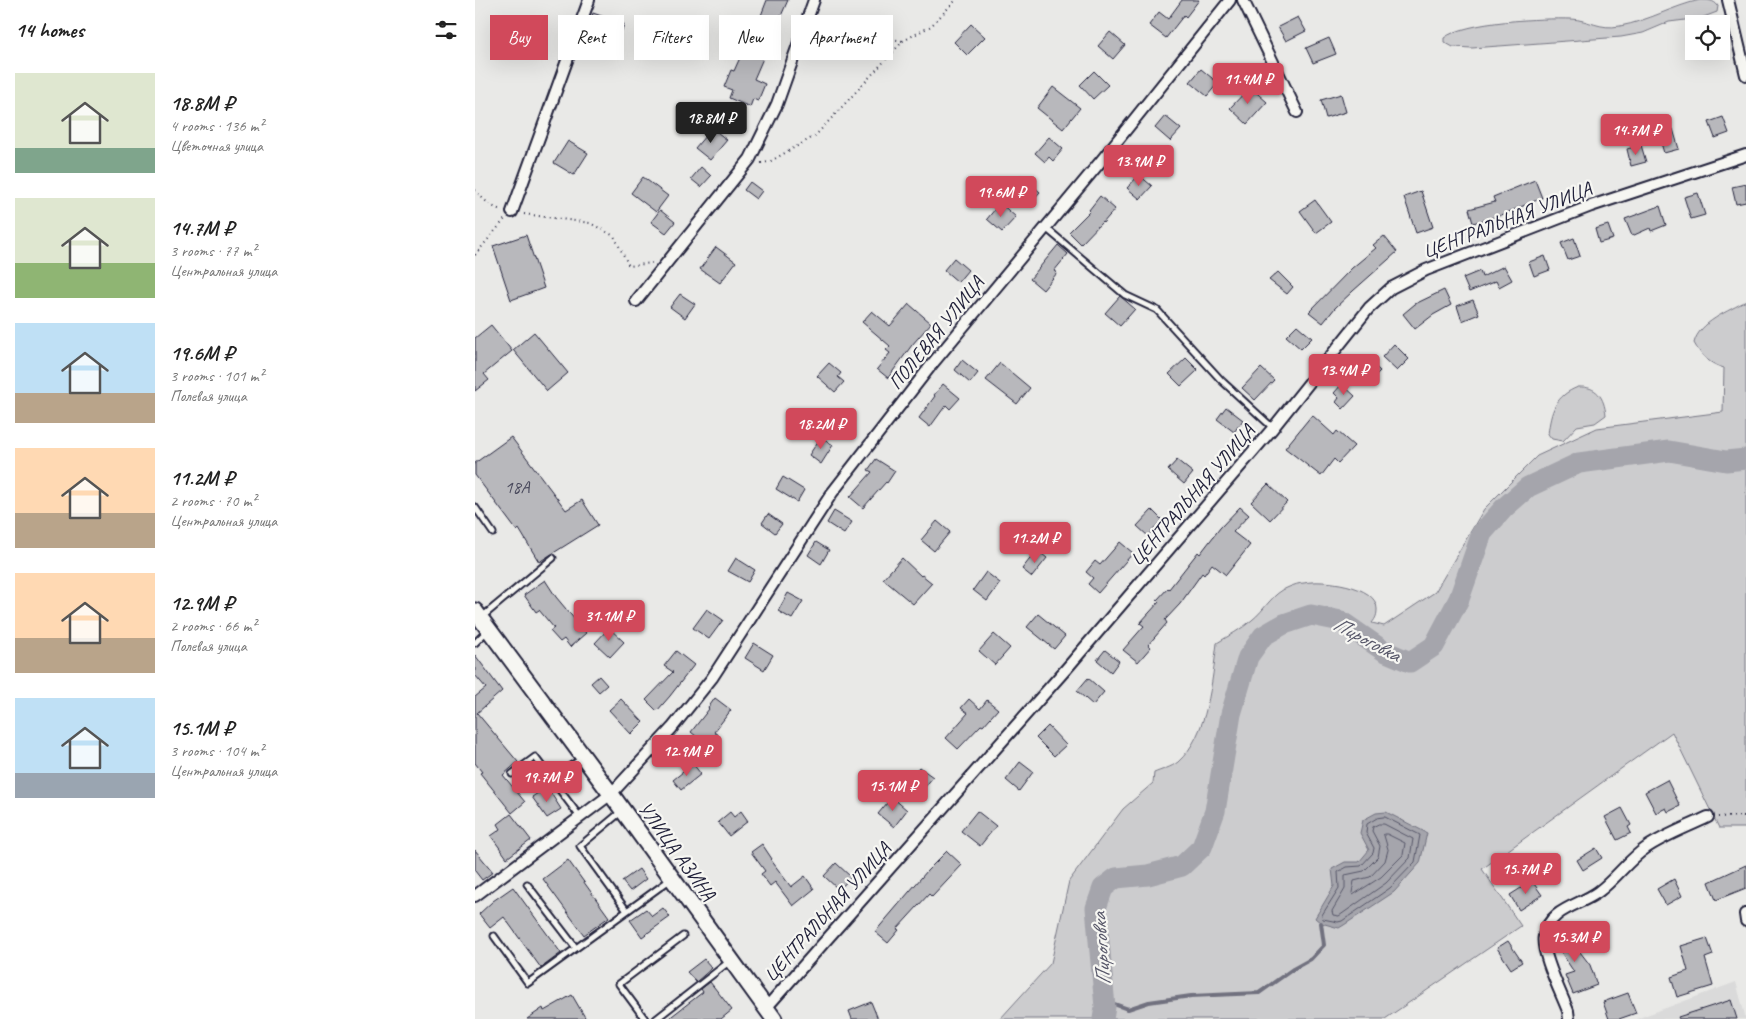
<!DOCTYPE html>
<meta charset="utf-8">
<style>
:root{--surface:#fff;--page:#f6f6f6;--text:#222;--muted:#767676;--accent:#d1495b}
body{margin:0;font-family:Caveat,sans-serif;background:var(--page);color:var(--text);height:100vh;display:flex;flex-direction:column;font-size:19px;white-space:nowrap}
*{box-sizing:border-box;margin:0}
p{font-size:16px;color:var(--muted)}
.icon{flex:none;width:28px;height:28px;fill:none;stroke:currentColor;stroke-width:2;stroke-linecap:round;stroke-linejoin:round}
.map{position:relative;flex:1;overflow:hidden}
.side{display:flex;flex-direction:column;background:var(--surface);width:475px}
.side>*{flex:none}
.guide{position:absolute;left:15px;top:15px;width:475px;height:45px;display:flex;gap:10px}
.tools{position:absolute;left:1210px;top:15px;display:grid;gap:10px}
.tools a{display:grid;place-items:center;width:45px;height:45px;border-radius:0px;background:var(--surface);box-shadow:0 5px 20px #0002;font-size:25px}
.price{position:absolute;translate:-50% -42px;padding:0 11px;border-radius:5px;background:var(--accent);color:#fff;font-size:16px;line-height:32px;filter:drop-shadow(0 1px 2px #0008)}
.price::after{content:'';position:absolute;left:50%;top:30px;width:15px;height:11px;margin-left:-8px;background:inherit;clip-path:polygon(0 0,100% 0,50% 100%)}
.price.selected{background:#222;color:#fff}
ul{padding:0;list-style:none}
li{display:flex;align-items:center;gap:15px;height:125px;padding:0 15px}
li span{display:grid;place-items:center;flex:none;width:140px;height:100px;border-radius:0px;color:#555}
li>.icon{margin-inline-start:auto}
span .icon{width:60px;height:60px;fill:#fffc;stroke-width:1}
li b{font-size:21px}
h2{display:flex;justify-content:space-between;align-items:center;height:60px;padding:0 15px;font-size:21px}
.chip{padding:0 18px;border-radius:0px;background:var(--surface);box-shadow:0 5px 20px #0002;font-size:18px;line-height:45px}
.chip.selected{background:var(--accent);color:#fff}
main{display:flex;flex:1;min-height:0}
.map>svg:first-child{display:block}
</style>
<main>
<section class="side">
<h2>14 homes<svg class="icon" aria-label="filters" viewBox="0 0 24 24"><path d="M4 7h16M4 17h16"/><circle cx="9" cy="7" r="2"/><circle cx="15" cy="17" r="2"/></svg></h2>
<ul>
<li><span style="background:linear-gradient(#dfe7d0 75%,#7fa58c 0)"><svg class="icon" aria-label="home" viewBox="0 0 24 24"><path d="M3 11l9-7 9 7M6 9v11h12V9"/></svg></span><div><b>18.8M ₽</b><p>4 rooms · 136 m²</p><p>Цветочная улица</p></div></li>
<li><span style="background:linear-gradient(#dfe7d0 65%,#8fb573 0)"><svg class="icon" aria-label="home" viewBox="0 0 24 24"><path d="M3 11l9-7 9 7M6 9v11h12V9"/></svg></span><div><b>14.7M ₽</b><p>3 rooms · 77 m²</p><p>Центральная улица</p></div></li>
<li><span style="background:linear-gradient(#bfe0f5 70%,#b9a48a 0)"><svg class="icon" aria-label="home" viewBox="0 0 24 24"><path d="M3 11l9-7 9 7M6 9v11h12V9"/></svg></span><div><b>19.6M ₽</b><p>3 rooms · 101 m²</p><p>Полевая улица</p></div></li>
<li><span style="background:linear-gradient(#ffd9b3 65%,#b9a48a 0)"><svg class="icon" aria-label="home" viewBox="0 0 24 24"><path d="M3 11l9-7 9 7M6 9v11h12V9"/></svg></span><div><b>11.2M ₽</b><p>2 rooms · 70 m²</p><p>Центральная улица</p></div></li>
<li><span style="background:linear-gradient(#ffd9b3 65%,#b9a48a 0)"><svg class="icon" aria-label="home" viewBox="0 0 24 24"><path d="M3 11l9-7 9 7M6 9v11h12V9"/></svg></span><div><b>12.9M ₽</b><p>2 rooms · 66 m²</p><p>Полевая улица</p></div></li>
<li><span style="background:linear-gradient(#bfe0f5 75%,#9aa5b1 0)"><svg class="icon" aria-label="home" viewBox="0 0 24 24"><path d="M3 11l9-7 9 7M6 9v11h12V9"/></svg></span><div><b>15.1M ₽</b><p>3 rooms · 104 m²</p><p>Центральная улица</p></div></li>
</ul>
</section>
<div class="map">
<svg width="1271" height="1019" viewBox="0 0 1271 1019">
<rect width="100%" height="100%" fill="#e9e9e7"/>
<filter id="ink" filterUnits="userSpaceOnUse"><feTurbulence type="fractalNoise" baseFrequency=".02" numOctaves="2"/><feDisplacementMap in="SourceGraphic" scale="10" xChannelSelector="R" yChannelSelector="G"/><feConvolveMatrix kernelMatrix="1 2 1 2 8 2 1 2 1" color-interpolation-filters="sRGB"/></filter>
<g filter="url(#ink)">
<path fill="#dadada" d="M1261,982L1271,1019H1161Z"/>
<path fill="#ccccce" stroke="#777784" d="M1225,0C1232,0 1239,0 1243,6L1242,12L1226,18L1194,22L1168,33L1146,37L997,48L978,47L969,42V38C990,21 1068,18 1096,19C1115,20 1124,30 1145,26C1173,21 1198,6 1225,0Z
M1271,301V828H1244L1197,732L1007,869L1046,926L910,1019H525L576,963L594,881L648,809L678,783L679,773C686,770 697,767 703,762C733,735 737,681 742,643C753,636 767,629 777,620C790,610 797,593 814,587C819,585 824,583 829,583C846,579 902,585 902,609C902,615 901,618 897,623L909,626L960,592L1009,509L1062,456L1122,428L1248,412L1249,368C1235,364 1226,356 1219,343C1224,322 1254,311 1271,301Z
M1103,387C1122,386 1129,397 1131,415L1120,423L1102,426L1088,441L1077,439L1073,434C1076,411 1080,396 1103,387Z"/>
<path fill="#a5a5ac" stroke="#71717f" d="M911,812L952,833L945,863L919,892L869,925L864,928L846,923L840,918L859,886L857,869L870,862H884L894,850L885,833L888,820L901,813Z"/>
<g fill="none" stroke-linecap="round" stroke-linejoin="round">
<path stroke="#565668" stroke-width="1" d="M910,817L945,835L940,862L915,888L867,921L863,922L848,919L847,915L864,888L863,872L872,867L886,866L898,853L899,848L891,833L892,824L902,818Z
M904,824H909L938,839L935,858L911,883L864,916L858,915L857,911L870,889V875L889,871L903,857L905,846L897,831L898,827Z
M909,834H912L930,843L928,855L906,877L878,895L877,893L879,881L895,877L910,861L913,850Z"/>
<path stroke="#71717f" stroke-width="4" d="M630,1007L639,1004L653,1009L674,1002L716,996L784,993L818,969L836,959L849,945L846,923"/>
<path stroke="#a5a5ac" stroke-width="21" d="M628,1019L630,1007L621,908L628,888L641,878L673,875L707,866L727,847L740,811L756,714L773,657L788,636L809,624L836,615L866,621L909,651L935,662L959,646L984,599L1007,533L1029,508L1053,487L1104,463L1194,451L1251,461L1271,459"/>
</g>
<path fill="#b8b8bc" stroke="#22223b" d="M292,0H313L302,25L285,18Z
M707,0H724L711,17L709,15L691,38L674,25L684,12L693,19Z
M118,13L149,24L146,33L115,22Z
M823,17L831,31L811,41L803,27Z
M496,24L510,37L492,55L479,42Z
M635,32L650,45L638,59L623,46Z
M276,33L285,37L282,45L292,49L279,79L290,84L283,101L278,99L275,107L254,98L257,90L249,87L256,70L259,71Z
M854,38L861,54L838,63L831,48Z
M726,69L743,83L732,96L715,82Z
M619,71L633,85L618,99L605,85Z
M578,87L605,108L588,129L562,108Z
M775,87L792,102L772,124L755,108Z
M866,94L871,112L851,118L846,100Z
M690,116L706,129L695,141L680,128Z
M1248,117L1254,133L1240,138L1234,122Z
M237,128L252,140L235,160L220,148Z
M1198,129L1204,149L1189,153L1183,133Z
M574,137L588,149L578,161L574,157L570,162L560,153Z
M93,141L113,153L99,175L79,163Z
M1166,145L1171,162L1156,166L1152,149Z
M226,167L236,176L226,187L216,179Z
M545,175L565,192L554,204L534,187Z
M664,175L677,186L665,199L652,188Z
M168,177L193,196L181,212L156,193Z
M1060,180L1067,198L1024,216L998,223L994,209L1020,202L1018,197Z
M275,182L287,191L281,199L269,190Z
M1271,184V202L1261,204L1257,187Z
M946,191L958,227L941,233L929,197Z
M1223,193L1230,215L1216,219L1209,197Z
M625,196L640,209L628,223L627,222L606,244L594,232L615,211L614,210Z
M840,200L856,222L841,233L825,211Z
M525,203L541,217L527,232L512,219Z
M1185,206L1191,225L1176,231L1175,228L1157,236L1150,219Z
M185,210L200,222L191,233L176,222Z
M1133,225L1138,239L1124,243L1120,229Z
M51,235L69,288L36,300L18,246Z
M909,236L922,252L878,291L860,308L848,323L834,312L877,268L901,248L898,245Z
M1099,238L1105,256L1093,260L1086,243Z
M583,245L593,254L579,271L582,273L568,290L555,279Z
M241,247L261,262L245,283L225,269Z
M1070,256L1075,270L1059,276L1054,262Z
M479,258L493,270L483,282L469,270Z
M1029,266L1037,280L1024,287L1021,281L994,292L988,278L1005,271L1007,277Z
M803,272L818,287L812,294L794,280Z
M969,290L976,305L958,315L940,329L928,314L940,304Z
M205,294L220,304L210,318L195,307Z
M645,296L660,309L645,326L630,313Z
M998,300L1004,314L987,321L982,306Z
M434,304L456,323L437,345L413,378L402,369L415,353L411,350L415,346L387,322L397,311L415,326Z
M16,325L37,351L9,374L14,380L0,391V338Z
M822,325L837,338L826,349L811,336Z
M59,332L93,373L72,391L38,350Z
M919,344L934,359L922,371L907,357Z
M890,357L905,371L893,383L879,369Z
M711,358L723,370L706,386L694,374Z
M487,360L503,373L495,383L480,370Z
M354,363L366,373L363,377L369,382L360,392L342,376Z
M525,363L555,388L542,404L511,380Z
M786,368L799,380L780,400L767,388Z
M468,384L485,398L475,409L471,405L455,427L444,418L460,396L459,395Z
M867,384L880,396L868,409L861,402L864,398L859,393Z
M751,407L768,420L759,432L742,419Z
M837,415L859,435L862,431L879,446L863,463L859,459L846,476L810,448Z
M36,437L91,510L107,500L123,525L64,562L44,529L42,531L0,475V463Z
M346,437L358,445L346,464L334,455Z
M401,459L420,471L412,483L411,482L388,508L375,497L397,472L393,470Z
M702,460L718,473L709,484L693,470Z
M308,477L329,490L322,502L301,489Z
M793,484L812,502L795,520L776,502Z
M765,507L774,515L758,532L775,545L751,575L737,564L729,575L727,573L705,604L690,620L692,623L673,645L676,647L663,662L648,650L669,626L665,623L684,602L682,600L693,588L694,589L723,552L725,554L745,528Z
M677,510L687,520L673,536L662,526Z
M359,511L377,522L369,534L352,523Z
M293,514L307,524L300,533L287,523Z
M462,521L475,532L459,551L446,540Z
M341,542L354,550L346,564L333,555Z
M645,542L658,553L623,593L613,584L618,578L611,572L620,561L625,565Z
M562,550L572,558L557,577L547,569Z
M261,558L280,570L273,582L253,571Z
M427,558L446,576L447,575L457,583L438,604L408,579Z
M511,572L525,583L512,601L498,590Z
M70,580L81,597L111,633L95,647L89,639L85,642L75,631L79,628L64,610L61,612L49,595Z
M313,593L328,601L317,619L303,611Z
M232,609L248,620L234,639L218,628Z
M563,614L590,636L579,649L552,627Z
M134,628L149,642L135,657L120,643Z
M519,634L535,648L520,665L504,651Z
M279,643L298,655L289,670L270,658Z
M630,650L644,661L636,672L622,660Z
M201,651L219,665L195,696L182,711L171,700L198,672L189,666Z
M0,655L27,691L2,713L43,762L28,775L50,802L37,813L5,773L7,772L0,763V697L11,688L0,675Z
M124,676L132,685L124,692L116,683Z
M613,678L629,692L618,705L602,691Z
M240,698L256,710L239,732L243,735L233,746L216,732L234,709L233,708Z
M146,699L168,722L156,734L134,710Z
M494,699L505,709L512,700L523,709L508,726L506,725L483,749L471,738L493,713L486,708Z
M573,726L591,745L579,756L561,738Z
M545,762L558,772L544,791L531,780Z
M218,764L226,774L206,790L198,780Z
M444,767L458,777L445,793L431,782Z
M1192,780L1205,806L1193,812L1191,808L1181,813L1170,792Z
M72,787L86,809L72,818L57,797Z
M417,797L432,810L419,827L403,814Z
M1147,808L1156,825L1153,827L1156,833L1142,840L1130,817Z
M266,811L273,821L254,836L243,822L255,812L259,817Z
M502,811L521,826L505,846L486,831Z
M36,814L56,840L32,858L16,836L26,829L23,824Z
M287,844L297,859L296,860L316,887L330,876L339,889L318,906L300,882L295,886L286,874L290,871L276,852Z
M1121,848L1127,858L1108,870L1102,860Z
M0,850L18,872L7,880L0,871Z
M472,851L487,865L457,897L454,894L422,929L424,930L413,943L400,932L452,871Z
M93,860L134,917L109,935L68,879Z
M361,863L376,877L364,890L349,876Z
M1271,865V888L1241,900L1234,882Z
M164,869L171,879L155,891L147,881Z
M1199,879L1207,896L1191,905L1182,889Z
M1057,881L1067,895L1044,910L1035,895Z
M38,887L86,953L66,968L29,917L15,928L4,914L18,901Z
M188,908L195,917L167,937L155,920L171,909L177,916Z
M1096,928L1104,940L1099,944L1115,965L1122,985L1098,994L1090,975L1099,972L1078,940Z
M1232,938L1238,955L1230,958L1238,986L1202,997L1196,977L1213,971L1206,946Z
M1033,941L1047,962L1036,969L1022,948Z
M229,959L237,968L221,982L212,972Z
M235,982L257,1010L246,1019H193L228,992L226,989Z
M1153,993L1161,1013L1144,1019H1134L1128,1002Z
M97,995L111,1019H52L68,1008L69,1011Z
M1256,1000L1262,1019H1204L1203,1017Z
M396,1002L403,1019H377L374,1011Z"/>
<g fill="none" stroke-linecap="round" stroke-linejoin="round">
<g stroke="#22223b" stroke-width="9">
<path id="lane" d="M571,228L650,295L682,310L746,380L798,428
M0,507L18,533
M7,617L78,558
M0,643L12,631
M37,774L60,757L105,817
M76,778L108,758
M147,811L105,846L152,911
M52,884L101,948
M19,936L53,983L196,879
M170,1019L144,984L208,936
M181,1019L255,961"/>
</g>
<g stroke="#22223b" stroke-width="14">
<path id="street" d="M768,0L822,112
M1253,0L1271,75
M37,212L114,0
M161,301L275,159L302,104L339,0
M0,896L136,794L197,728L237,678L357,493L458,363L626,161L755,0
M1270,914L1271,921
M291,1008L592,668L798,428L894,308L916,288L951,270L1116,206L1271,155
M1094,1019L1093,1011C1087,995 1065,951 1069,936C1075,908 1104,906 1123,892C1141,879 1153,860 1171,848C1188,836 1215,826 1233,817"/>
</g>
<g stroke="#22223b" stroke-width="19">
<path id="primary" d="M0,611L136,794L299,1019"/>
</g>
<path stroke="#22223b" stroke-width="2" stroke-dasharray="1 4" stroke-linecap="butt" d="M339,31L368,43L410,38L428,41
M286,163L294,162L340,136L428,41L456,26L481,0
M0,190C8,199 15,207 27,210
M49,214L115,223L139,236L154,266L177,263
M0,255L30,219
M1243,817L1271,816"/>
<use href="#lane" stroke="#f6f6f2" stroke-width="5"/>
<use href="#street" stroke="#f6f6f2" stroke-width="10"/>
<use href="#primary" stroke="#f6f6f2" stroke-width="15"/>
</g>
</g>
<g text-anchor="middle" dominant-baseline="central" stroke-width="4.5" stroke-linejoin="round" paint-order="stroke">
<g font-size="18" fill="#48485b">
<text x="42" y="487">18А</text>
</g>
<g font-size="20" fill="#22223b" stroke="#f6f6f2">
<text transform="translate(1032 220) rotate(-21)">ЦЕНТРАЛЬНАЯ УЛИЦА</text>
<text transform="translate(461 333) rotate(-51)">ПОЛЕВАЯ УЛИЦА</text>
<text transform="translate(717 495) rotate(-49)">ЦЕНТРАЛЬНАЯ УЛИЦА</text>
<text transform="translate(202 851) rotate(54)">УЛИЦА АЗИНА</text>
<text transform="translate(352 912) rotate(-48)">ЦЕНТРАЛЬНАЯ УЛИЦА</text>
</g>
<g font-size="21" font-style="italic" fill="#565668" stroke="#f6f6f2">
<text transform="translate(892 639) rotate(28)">Пироговка</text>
<text transform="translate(626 949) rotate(-94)">Пироговка</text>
</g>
</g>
</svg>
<div class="tools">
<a><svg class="icon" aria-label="locate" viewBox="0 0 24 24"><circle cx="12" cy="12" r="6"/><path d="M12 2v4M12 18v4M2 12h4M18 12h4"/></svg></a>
</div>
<b class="price" style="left:773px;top:105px">11.4M ₽</b>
<b class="price selected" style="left:236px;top:144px">18.8M ₽</b>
<b class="price" style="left:1161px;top:156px">14.7M ₽</b>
<b class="price" style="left:664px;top:187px">13.9M ₽</b>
<b class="price" style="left:526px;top:218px">19.6M ₽</b>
<b class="price" style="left:869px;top:396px">13.4M ₽</b>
<b class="price" style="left:346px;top:450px">18.2M ₽</b>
<b class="price" style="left:560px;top:564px">11.2M ₽</b>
<b class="price" style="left:134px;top:642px">31.1M ₽</b>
<b class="price" style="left:212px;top:777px">12.9M ₽</b>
<b class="price" style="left:72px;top:803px">19.7M ₽</b>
<b class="price" style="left:418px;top:812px">15.1M ₽</b>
<b class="price" style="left:1051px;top:895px">15.7M ₽</b>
<b class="price" style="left:1100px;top:963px">15.3M ₽</b>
<div class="guide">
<a class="chip selected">Buy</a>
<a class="chip">Rent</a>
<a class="chip">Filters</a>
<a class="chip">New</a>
<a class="chip">Apartment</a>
</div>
</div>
</main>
